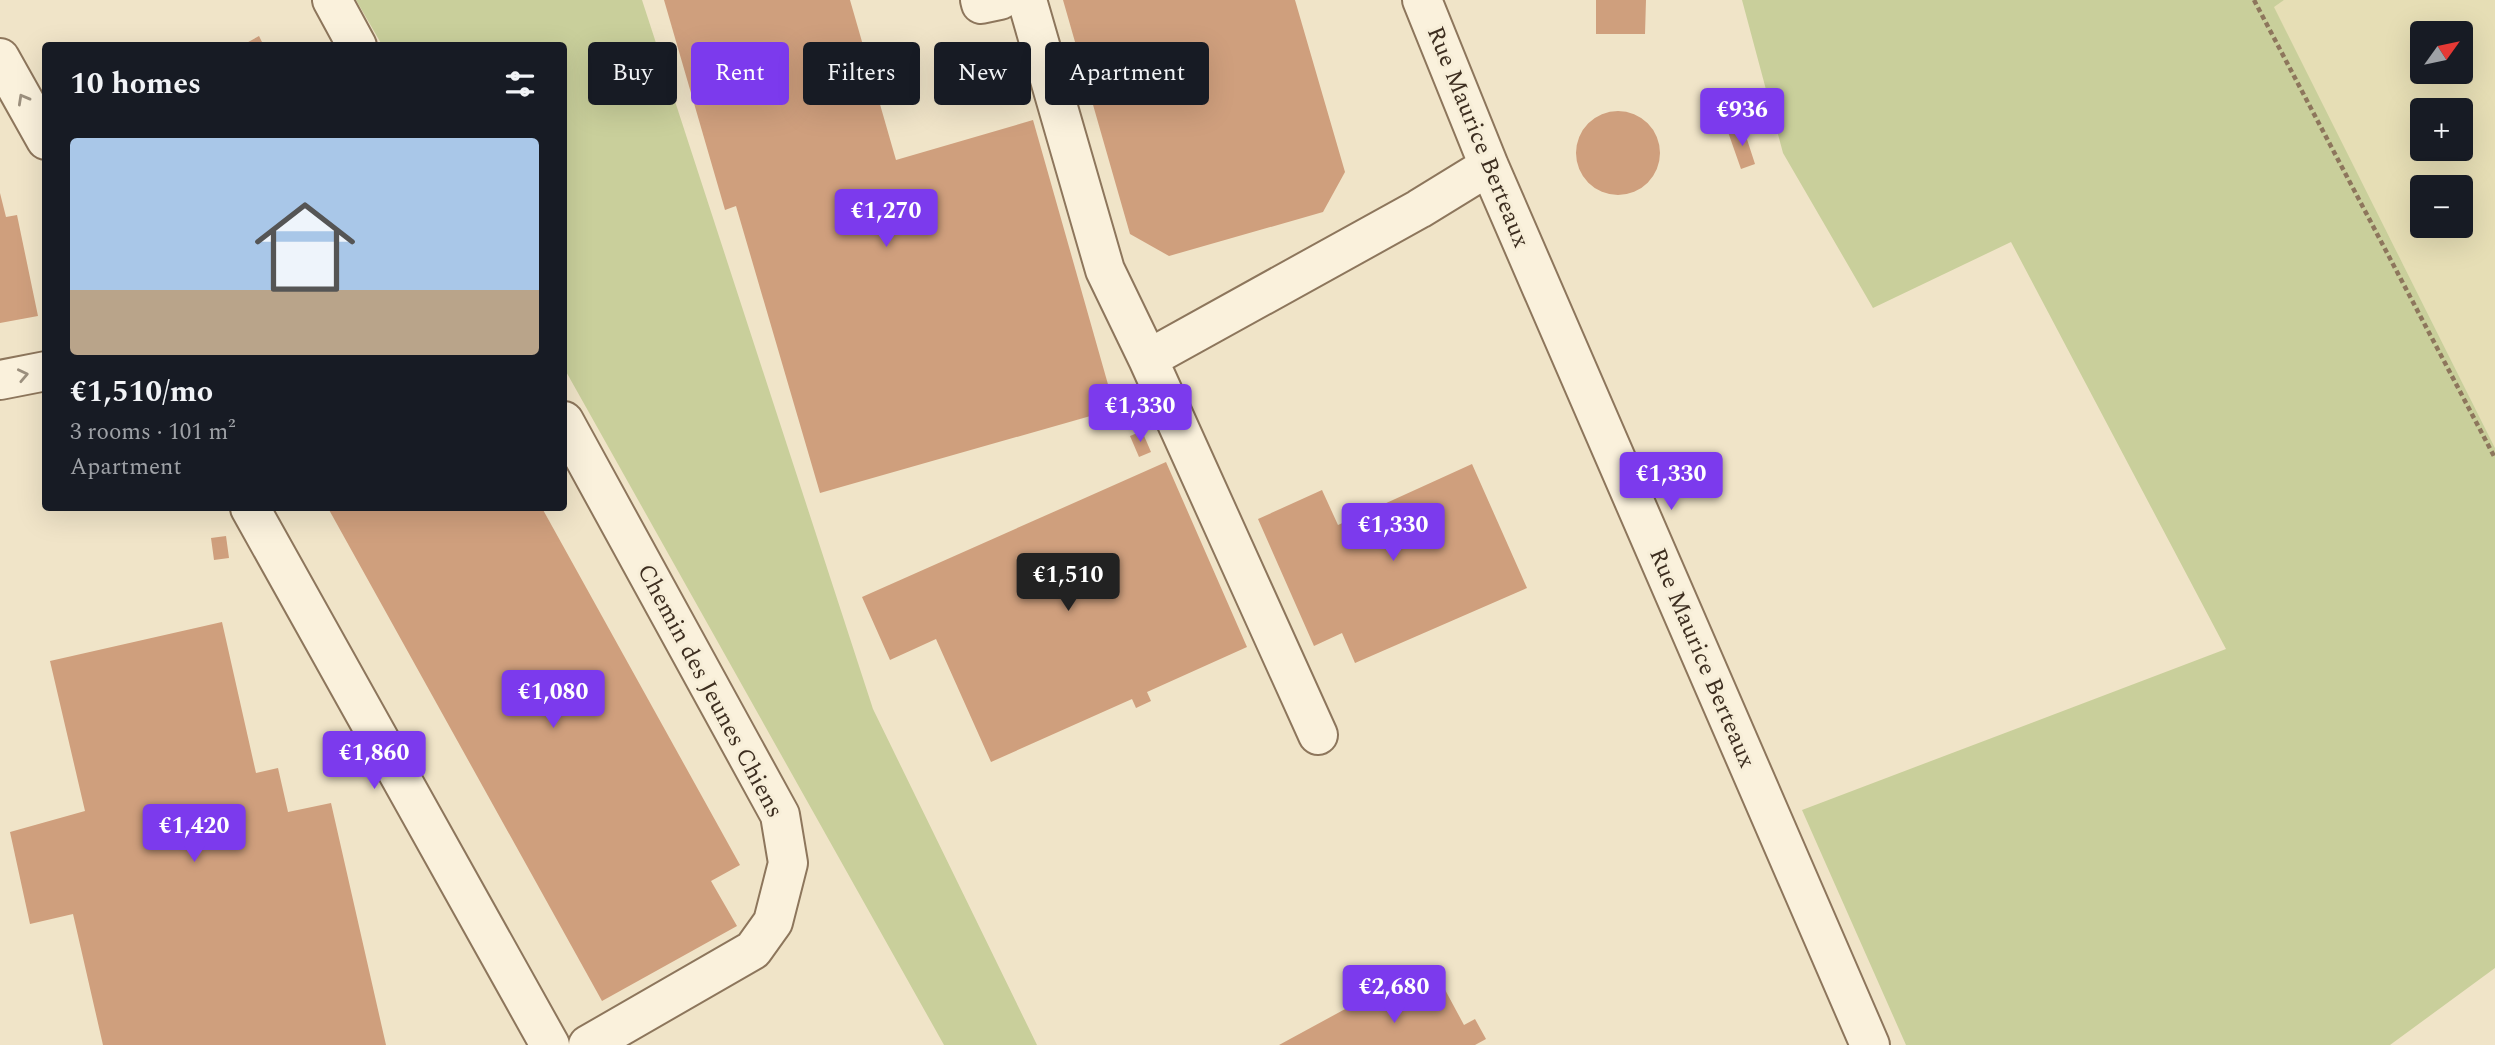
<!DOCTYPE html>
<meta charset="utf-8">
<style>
:root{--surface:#171b24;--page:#20242c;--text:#f1f3f6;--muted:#9ea1a6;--accent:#7c3aed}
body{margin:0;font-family:Spectral,serif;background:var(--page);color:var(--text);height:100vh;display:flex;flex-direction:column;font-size:26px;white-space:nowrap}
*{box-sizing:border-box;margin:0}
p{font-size:23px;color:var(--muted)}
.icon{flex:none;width:38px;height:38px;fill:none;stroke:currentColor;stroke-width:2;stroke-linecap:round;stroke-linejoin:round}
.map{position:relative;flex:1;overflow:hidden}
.panel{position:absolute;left:42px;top:42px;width:525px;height:469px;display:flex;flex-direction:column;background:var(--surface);border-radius:7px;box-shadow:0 7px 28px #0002}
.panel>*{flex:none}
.banner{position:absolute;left:588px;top:42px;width:665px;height:63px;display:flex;gap:14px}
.needle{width:46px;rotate:57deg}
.fabs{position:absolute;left:2410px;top:21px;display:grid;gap:14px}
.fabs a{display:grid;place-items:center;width:63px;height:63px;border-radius:7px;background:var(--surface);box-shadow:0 7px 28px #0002;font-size:35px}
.price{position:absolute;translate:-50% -60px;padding:0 16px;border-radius:7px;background:var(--accent);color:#fff;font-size:23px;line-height:46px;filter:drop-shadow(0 2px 4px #0008)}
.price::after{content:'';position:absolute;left:50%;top:42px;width:21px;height:16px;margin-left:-10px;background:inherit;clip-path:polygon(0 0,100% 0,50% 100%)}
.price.active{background:#222;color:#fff}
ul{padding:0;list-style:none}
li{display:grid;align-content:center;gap:14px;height:371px;padding:0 28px}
li span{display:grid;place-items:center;height:217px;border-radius:7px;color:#555}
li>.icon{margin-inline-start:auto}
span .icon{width:126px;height:126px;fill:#fffc;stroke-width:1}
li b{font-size:30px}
h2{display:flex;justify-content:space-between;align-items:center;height:84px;padding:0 28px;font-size:30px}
.tag{padding:0 24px;border-radius:7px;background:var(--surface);box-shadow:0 7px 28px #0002;font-size:24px;line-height:63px}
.tag.active{background:var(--accent);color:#fff}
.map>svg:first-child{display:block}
</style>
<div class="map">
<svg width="2495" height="1045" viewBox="0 0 2495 1045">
<rect width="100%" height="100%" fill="#f0e4c8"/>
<path fill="#e6deb5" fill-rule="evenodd" d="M2284,0H2495V448L2273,6ZM2422,33H2460V72H2422ZM2422,110H2460V149H2422ZM2422,187H2460V226H2422Z"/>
<path fill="#c9cf9b" d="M356,0H642L873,709L1037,1045H944L564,368V46L382,45Z
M1742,0H2284L2274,7L2495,448V968L2390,1045H1906L1802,810L2226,649L2011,242L1873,308L1783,153Z"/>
<path fill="#cf9f7d" d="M664,0H850L896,160L1033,120L1115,409L820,493L736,206L725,210Z
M1063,0H1295L1345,172L1323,212L1169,256L1130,234Z
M1596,0H1646L1645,34H1596Z
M259,36L264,46H241Z
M1576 153a42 42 0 1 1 84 0a42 42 0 1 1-84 0Z
M1743,127L1755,164L1741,169L1728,132Z
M0,193L6,217L17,215L38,316L0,323Z
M1142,431L1151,452L1139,457L1130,436Z
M1166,462L1247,647L1147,692L1151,701L1136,708L1132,699L991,762L936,639L890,660L862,597Z
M1472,464L1527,588L1355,663L1342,633L1314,646L1258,519L1322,490L1338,525Z
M328,508H542L740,865L711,881L737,926L602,1001Z
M226,536L229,558L214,560L211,538Z
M222,622L256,773L278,768L288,812L331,803L386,1045H103L73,914L30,924L10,832L85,811L50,661Z
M1443,986L1464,1025L1475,1019L1486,1039L1475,1045H1279L1382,989L1395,1012Z"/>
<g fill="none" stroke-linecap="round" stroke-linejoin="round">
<g stroke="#8d765c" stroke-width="42">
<path id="minor" d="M332,0L357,46
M980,0L981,4L1000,0
M1027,0L1105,270L1148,359
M1422,0L1489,166L1870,1045
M0,58L46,140
M0,380L46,371
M564,421L780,815L788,863L773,922L753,950L588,1045
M250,508L550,1045
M1318,735L1148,359L1419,209L1489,166"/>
</g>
<path stroke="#8d765c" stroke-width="4.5" stroke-dasharray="5 3.5" stroke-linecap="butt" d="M2254,0L2495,458"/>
<use href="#minor" stroke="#faf1dc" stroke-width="38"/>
</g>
<defs><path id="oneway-chevron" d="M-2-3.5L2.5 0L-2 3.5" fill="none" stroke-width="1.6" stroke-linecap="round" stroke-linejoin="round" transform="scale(1.75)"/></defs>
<g stroke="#9c907e">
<use href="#oneway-chevron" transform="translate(23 99) rotate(-119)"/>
<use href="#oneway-chevron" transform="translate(23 375) rotate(-12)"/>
</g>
<g text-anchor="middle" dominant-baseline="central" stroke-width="6" stroke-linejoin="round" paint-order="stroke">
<g font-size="24" fill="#3d2e20" stroke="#f7eed8">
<text transform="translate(1478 137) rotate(68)">Rue Maurice Berteaux</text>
<text transform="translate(1702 658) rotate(67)">Rue Maurice Berteaux</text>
<text transform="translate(710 691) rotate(62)">Chemin des Jeunes Chiens</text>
</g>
</g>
</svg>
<div class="fabs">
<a><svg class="needle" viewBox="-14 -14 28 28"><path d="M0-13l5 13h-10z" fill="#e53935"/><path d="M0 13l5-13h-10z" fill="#9ea1a6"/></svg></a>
<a>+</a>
<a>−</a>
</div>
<b class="price" style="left:1742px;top:148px">€936</b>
<b class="price" style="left:886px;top:249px">€1,270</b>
<b class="price" style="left:1140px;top:444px">€1,330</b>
<b class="price" style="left:1671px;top:512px">€1,330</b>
<b class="price" style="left:1393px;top:563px">€1,330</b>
<b class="price active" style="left:1068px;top:613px">€1,510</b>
<b class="price" style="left:553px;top:730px">€1,080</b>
<b class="price" style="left:374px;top:791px">€1,860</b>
<b class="price" style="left:194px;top:864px">€1,420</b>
<b class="price" style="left:1394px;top:1025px">€2,680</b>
<div class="banner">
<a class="tag">Buy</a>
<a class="tag active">Rent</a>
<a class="tag">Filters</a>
<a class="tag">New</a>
<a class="tag">Apartment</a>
</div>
<section class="panel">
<h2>10 homes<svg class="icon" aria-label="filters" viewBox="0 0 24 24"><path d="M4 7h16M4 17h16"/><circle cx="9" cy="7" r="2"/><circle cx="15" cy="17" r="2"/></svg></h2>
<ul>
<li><span style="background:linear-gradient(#a9c7e8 70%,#b9a48a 0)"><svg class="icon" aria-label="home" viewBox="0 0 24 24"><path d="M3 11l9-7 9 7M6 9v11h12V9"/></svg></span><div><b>€1,510/mo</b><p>3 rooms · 101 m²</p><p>Apartment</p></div></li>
</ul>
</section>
</div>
